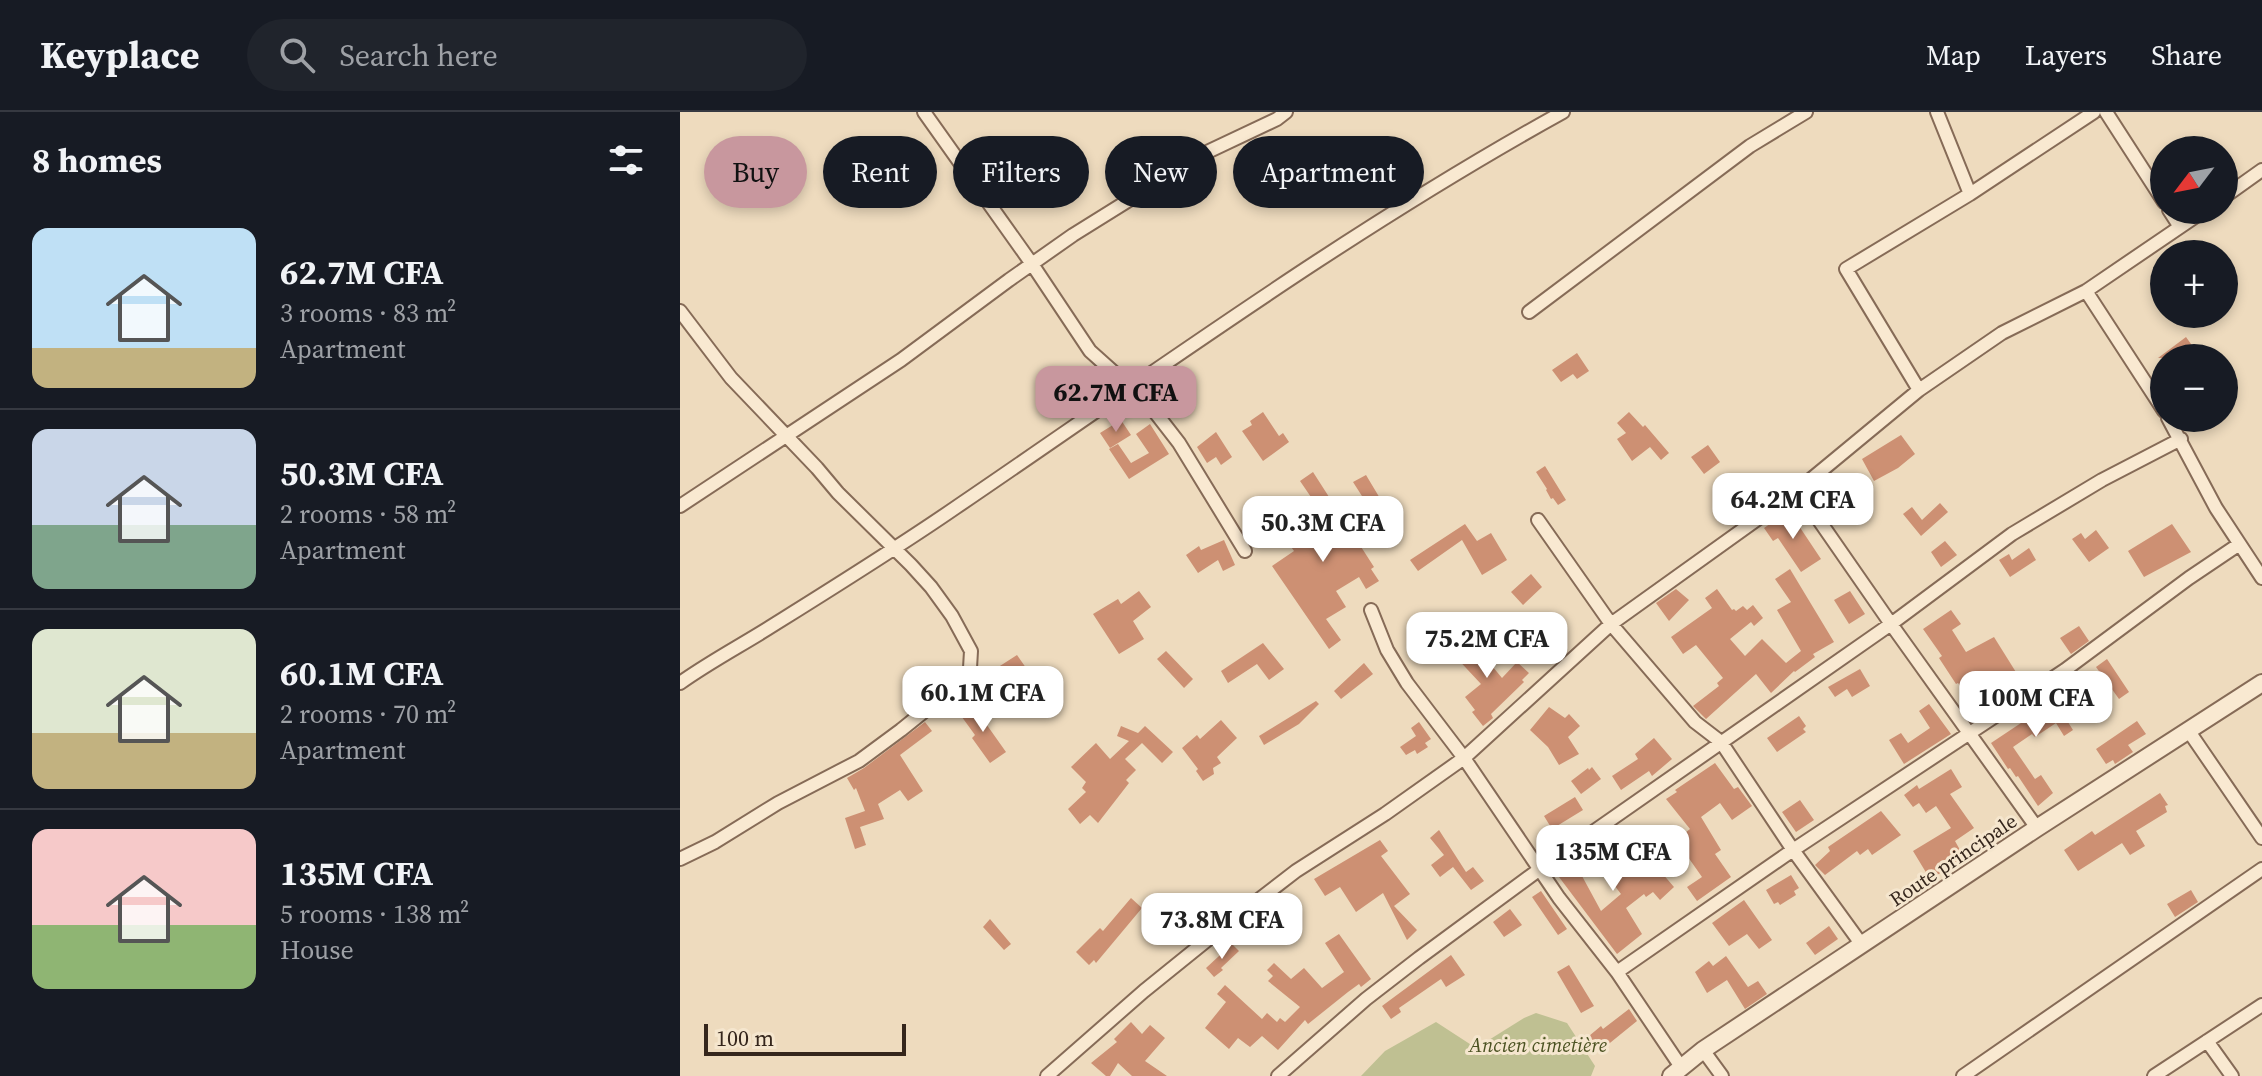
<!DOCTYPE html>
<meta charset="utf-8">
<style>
:root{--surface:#171b24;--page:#20242c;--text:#f1f3f6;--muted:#9ea1a6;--line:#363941;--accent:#c8979e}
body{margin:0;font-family:"Source Serif 4",serif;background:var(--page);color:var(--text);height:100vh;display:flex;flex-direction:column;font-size:30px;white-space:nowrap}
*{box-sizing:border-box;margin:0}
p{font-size:26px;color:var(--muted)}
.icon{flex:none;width:44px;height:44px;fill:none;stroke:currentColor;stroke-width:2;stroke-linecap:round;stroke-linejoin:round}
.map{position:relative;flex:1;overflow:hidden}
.side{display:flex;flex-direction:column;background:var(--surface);width:680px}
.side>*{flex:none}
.top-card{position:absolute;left:24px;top:24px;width:760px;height:72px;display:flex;gap:16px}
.needle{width:52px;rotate:238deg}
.buttons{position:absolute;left:1470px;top:24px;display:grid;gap:16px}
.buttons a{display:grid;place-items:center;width:88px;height:88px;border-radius:50%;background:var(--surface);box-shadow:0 4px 12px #0003;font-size:40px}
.scale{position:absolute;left:24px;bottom:20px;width:202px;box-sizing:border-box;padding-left:8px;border:4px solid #35261c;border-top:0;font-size:22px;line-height:28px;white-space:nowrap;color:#35261c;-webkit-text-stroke:6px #f5e6ce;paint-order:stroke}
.price{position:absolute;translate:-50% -68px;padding:0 18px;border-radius:16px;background:#fff;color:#222;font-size:26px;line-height:52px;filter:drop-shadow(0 2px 4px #0008)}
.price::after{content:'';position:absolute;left:50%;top:48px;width:24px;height:18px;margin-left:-12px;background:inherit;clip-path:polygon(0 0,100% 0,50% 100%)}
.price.current{background:var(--accent);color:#111}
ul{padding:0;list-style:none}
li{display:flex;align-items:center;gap:24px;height:200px;padding:0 32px}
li+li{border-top:2px solid var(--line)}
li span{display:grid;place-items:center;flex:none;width:224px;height:160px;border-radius:16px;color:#555}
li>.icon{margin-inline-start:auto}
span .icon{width:96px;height:96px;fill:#fffc;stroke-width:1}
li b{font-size:34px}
h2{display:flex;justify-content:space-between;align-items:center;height:96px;padding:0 32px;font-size:34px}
.pill{padding:0 28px;border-radius:36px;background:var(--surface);box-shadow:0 4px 12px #0003;font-size:28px;line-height:72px}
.pill.current{background:var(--accent);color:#111}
header{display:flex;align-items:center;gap:48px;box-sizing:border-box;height:112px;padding:0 40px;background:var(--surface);border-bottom:2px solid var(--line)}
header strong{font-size:38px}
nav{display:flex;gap:44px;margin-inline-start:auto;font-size:28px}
.search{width:560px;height:72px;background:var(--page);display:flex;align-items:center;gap:20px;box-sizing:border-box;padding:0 28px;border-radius:44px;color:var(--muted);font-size:30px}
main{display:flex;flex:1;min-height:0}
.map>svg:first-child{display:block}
</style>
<header>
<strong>Keyplace</strong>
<div class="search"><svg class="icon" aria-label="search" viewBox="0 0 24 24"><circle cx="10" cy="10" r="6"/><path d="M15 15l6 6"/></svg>Search here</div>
<nav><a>Map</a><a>Layers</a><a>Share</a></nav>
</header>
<main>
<section class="side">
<h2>8 homes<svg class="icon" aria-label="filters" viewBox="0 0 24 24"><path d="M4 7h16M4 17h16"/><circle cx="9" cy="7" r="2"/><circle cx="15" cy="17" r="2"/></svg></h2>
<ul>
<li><span style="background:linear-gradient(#bfe0f5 75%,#c2b280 0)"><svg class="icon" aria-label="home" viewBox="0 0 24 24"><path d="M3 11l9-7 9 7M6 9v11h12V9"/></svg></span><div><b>62.7M CFA</b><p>3 rooms · 83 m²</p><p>Apartment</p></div></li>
<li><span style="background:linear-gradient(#c9d6e8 60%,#7fa58c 0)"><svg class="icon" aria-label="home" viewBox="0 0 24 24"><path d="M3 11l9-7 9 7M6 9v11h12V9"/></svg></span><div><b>50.3M CFA</b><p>2 rooms · 58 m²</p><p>Apartment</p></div></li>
<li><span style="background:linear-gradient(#dfe7d0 65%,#c2b280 0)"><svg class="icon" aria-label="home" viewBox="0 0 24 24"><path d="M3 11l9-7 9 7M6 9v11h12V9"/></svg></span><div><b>60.1M CFA</b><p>2 rooms · 70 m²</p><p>Apartment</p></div></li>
<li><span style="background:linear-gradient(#f6c9c9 60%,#8fb573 0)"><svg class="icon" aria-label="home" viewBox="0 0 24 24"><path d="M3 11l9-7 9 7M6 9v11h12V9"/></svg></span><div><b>135M CFA</b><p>5 rooms · 138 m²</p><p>House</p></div></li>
</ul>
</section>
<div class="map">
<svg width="1582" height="964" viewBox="0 0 1582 964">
<rect width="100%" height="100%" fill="#eedbbe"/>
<path fill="#bfc092" d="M856,901L887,911L915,954L911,964H681L705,939L756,910L796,936L844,906Z"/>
<path fill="#cd9073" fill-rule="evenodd" d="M1506,225L1521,246H1478Z
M897,241L909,259L897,267L893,262L881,270L872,258Z
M583,300L599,324L603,321L609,330L583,349L562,319L572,313L570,309Z
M949,300L963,315L965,313L989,341L981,348L970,335L952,349L937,327L946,321L937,311Z
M441,308L451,323L430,336L420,321Z
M470,312L489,342L449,367L429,337L438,332L451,351L469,341L456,322Z
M536,320L552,345L541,353L536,345L527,351L517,335Z
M1221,323L1235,342L1218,356L1194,369L1182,347Z
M1028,333L1040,350L1024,362L1011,345Z
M865,354L886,388L878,393L873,386L871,387L866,378L867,377L856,360Z
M633,360L694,455L691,457L699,469L686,477L679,465L656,479L666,495L646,507L661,528L649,537L592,454L614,439L600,419L611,412L613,415L624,408L634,423L652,412L635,386L633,388L620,369Z
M686,363L716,413L705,420L673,370Z
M1260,391L1268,400L1241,424L1223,402L1232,395L1242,408Z
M1109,399L1141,447L1121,460L1098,426L1093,429L1084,416Z
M785,412L797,429L811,421L827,448L802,463L782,428L738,459L730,448Z
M1492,412L1511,440L1464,465L1448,439Z
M1416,418L1429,436L1409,450L1392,427L1401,421L1405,427Z
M544,428L555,453L543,459L538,448L518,461L506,443L519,434L521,438Z
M1265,429L1277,443L1261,455L1251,440Z
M1349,436L1356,448L1330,465L1319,448L1329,442L1332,448Z
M1110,457L1154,530L1133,542L1135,545L1115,560L1114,559L1091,581L1076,562L1026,607L1013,594L1039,574L1037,571L1043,566L1016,533L1003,542L991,525L1032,496L1025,486L1037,477L1052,498L1054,497L1056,499L1063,494L1067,498L1073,493L1083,506L1074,514L1071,510L1050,527L1065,544L1082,527L1106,551L1121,539L1097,498L1111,490L1095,467Z
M851,462L862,475L843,493L831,480Z
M996,477L1009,488L989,509L976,491Z
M459,479L471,495L453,509L464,527L439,542L413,502L438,487L441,492Z
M1170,479L1185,502L1169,512L1154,488Z
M1271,498L1281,512L1272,518L1286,540L1314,525L1344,573L1325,585L1310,561L1284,579L1278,571L1276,572L1259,546L1262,544L1243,517Z
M874,511L887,524L869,543L860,535L869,526L866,522Z
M1399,514L1409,529L1391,542L1380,526Z
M793,522L803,533L798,537L822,566L837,550L849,561L842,568L844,570L811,602L813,606L803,614L792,600L795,598L785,585L801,572L772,541Z
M583,531L604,557L589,568L577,552L548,571L541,559Z
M486,539L513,567L504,576L477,547Z
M337,543L365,583L338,605L309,561Z
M1427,547L1449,580L1439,587L1416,555Z
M684,551L693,562L661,587L654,579Z
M1180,557L1190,574L1172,585L1167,577L1155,585L1148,575Z
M1394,569L1400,578L1386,588L1395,601L1386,607L1393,618L1384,624L1376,611L1355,625L1352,622L1333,635L1355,667L1361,663L1373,681L1358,694L1338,664L1336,665L1330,656L1328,657L1311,631L1344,609L1342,606Z
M636,589L639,592L619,612L584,633L579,624Z
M292,592L326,640L310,651L292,626L295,623L279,601Z
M1249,592L1271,622L1224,652L1209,628L1221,621L1228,631L1250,616L1239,599Z
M869,595L885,606L889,602L900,614L888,625L899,642L879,653L868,635L850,618Z
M1119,604L1126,614L1123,617L1126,620L1097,640L1087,626Z
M541,608L557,626L537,645L541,651L533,656L534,662L523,669L516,659L518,657L502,636L517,623L520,627Z
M1457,609L1466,622L1448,633L1453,640L1435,652L1433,648L1426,652L1416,637Z
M245,610L252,619L220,643L243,679L228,689L220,678L198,692L204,707L180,715L186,733L175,737L165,706L185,699L176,676L174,678L167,666L184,656Z
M739,610L751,627L745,631L748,635L737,642L735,638L726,643L720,635L736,624L731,616Z
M441,614L458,621L465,614L493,640L482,651L462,631L445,647L456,658L446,668L449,671L418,711L410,703L400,712L388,697L406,680L402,676L406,670L391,655L416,631L430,647L449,629L437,624Z
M974,626L992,647L972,664L969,659L941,678L932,664L958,647L955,642Z
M1035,651L1054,677L1058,675L1072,694L1052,708L1040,691L1021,705L1041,738L1035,742L1051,765L1017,789L1007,775L1022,765L996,728L1010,717L986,687L997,680L995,678Z
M912,655L921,667L901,682L891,669L908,656L909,658Z
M1271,657L1282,675L1270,682L1294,716L1275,729L1285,747L1250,767L1233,739L1271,716L1256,694L1246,701L1239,691L1233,695L1224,683L1237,673L1239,677Z
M1480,681L1488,693L1485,694L1487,700L1456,719L1465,734L1450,743L1442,731L1398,759L1384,738L1412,719L1415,723Z
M895,685L903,698L872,717L864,704Z
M1120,688L1134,708L1116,720L1102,700Z
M1201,699L1221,723L1192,743L1188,737L1180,743L1177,739L1145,763L1135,753L1150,739L1148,735Z
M759,718L786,760L793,755L804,769L791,778L773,755L760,765L751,753L764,743L750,726Z
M700,728L708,739L701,744L730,782L714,794L737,818L727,828L703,781L676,800L660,775L645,784L634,767Z
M928,730L952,760L961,752L968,759L975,753L994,775L980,788L973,780L966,785L964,782L946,796L962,822L937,842L879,765ZM918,752L941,782L921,799L902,764Z
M1111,763L1119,776L1114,779L1116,783L1100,793L1098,790L1094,792L1086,778Z
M1511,778L1518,790L1495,805L1487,792Z
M861,779L887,817L878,823L852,785Z
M451,786L462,796L416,851L414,848L409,853L396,840L420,816L423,819Z
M1064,788L1092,828L1079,837L1067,822L1049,834L1032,811Z
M830,797L842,813L824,825L813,810Z
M310,807L331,832L324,838L303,815Z
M1149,814L1158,827L1135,843L1126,831Z
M659,822L691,867L681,875L679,872L668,880L628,912L625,908L598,938L582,924L570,935L558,926L549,937L525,916L546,890L537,882L545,873L582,907L587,901L597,910L600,906L605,910L620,895L588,869L593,864L587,858L594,851L611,867L624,856L642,876L664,860L645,831Z
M552,832L559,839L541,856L543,858L534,865L526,856Z
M771,843L785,863L766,875L761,867L719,896L721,900L711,907L702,894Z
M1046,844L1068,875L1078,869L1087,882L1065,897L1047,868L1027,881L1015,860L1029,849L1033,854Z
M889,853L914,894L901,901L877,860Z
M949,897L957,909L920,939L909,924L921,914L923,917Z
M451,910L462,922L470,913L485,926L465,949L487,964H452L438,951L430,964H426L411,951L437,930L434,927Z"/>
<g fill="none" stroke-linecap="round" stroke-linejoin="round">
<g stroke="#866b57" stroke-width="16">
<path id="minor" d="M244,0L352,152L410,239L468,291L499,331L565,439
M1257,0L1290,82
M1426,0L1484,90
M1544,85L1582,58
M1489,98L1500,115
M1406,179L1484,299
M0,199L51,266L137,356L158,381L231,453L251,475L272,504L291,539L290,556L283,568L221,618L179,649L98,691L35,730L0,747
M849,200L1070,34L1126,0
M1239,278L1166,157L1290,82L1414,0
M1488,306L1536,396L1582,466
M1118,378L1211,512L1357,716
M0,394L221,248L329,168L393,123L523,42L597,7L606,0
M858,408L931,512L1015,610L1041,630L1113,738L1182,833
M691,498L707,538L727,571L784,646L879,786L937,860L1001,955
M0,571C28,551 58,535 87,517C151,477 214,438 275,396C475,260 671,117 883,0
M1508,618L1582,726
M937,860L1113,738L1385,558L1509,466L1558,433
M1527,929L1552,964
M1023,938L1042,964
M367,964L464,879L542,816L616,759L705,702L784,646L931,512L1118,378L1239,278L1322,221L1406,179L1525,98
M598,964L686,887L739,846L860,757L1211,512L1332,422L1422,368L1501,327
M1283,964L1582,757
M1474,964L1582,893"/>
</g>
<g stroke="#866b57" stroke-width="20">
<path id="tertiary" d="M991,964L1023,938L1357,716L1582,571"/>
</g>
<use href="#minor" stroke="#f9e9d1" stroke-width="12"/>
<use href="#tertiary" stroke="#f9e9d1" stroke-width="16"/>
</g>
<g text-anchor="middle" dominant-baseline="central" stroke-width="6" stroke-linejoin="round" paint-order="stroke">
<g font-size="20" fill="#35261c" stroke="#f5e6ce">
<text transform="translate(1273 748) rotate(-34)">Route principale</text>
</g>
<g font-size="20" font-style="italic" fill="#4b5222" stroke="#f5e6ce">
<text x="858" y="933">Ancien cimetière</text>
</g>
</g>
</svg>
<div class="buttons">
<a><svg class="needle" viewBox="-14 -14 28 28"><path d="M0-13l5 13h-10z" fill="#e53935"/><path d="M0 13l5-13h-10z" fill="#9ea1a6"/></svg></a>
<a>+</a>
<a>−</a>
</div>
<div class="scale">100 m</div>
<b class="price current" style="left:436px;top:322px">62.7M CFA</b>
<b class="price" style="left:1113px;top:429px">64.2M CFA</b>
<b class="price" style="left:643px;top:452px">50.3M CFA</b>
<b class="price" style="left:807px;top:568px">75.2M CFA</b>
<b class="price" style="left:303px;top:622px">60.1M CFA</b>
<b class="price" style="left:1356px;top:627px">100M CFA</b>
<b class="price" style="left:933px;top:781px">135M CFA</b>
<b class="price" style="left:542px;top:849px">73.8M CFA</b>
<div class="top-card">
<a class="pill current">Buy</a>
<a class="pill">Rent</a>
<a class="pill">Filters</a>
<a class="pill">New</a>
<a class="pill">Apartment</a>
</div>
</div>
</main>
